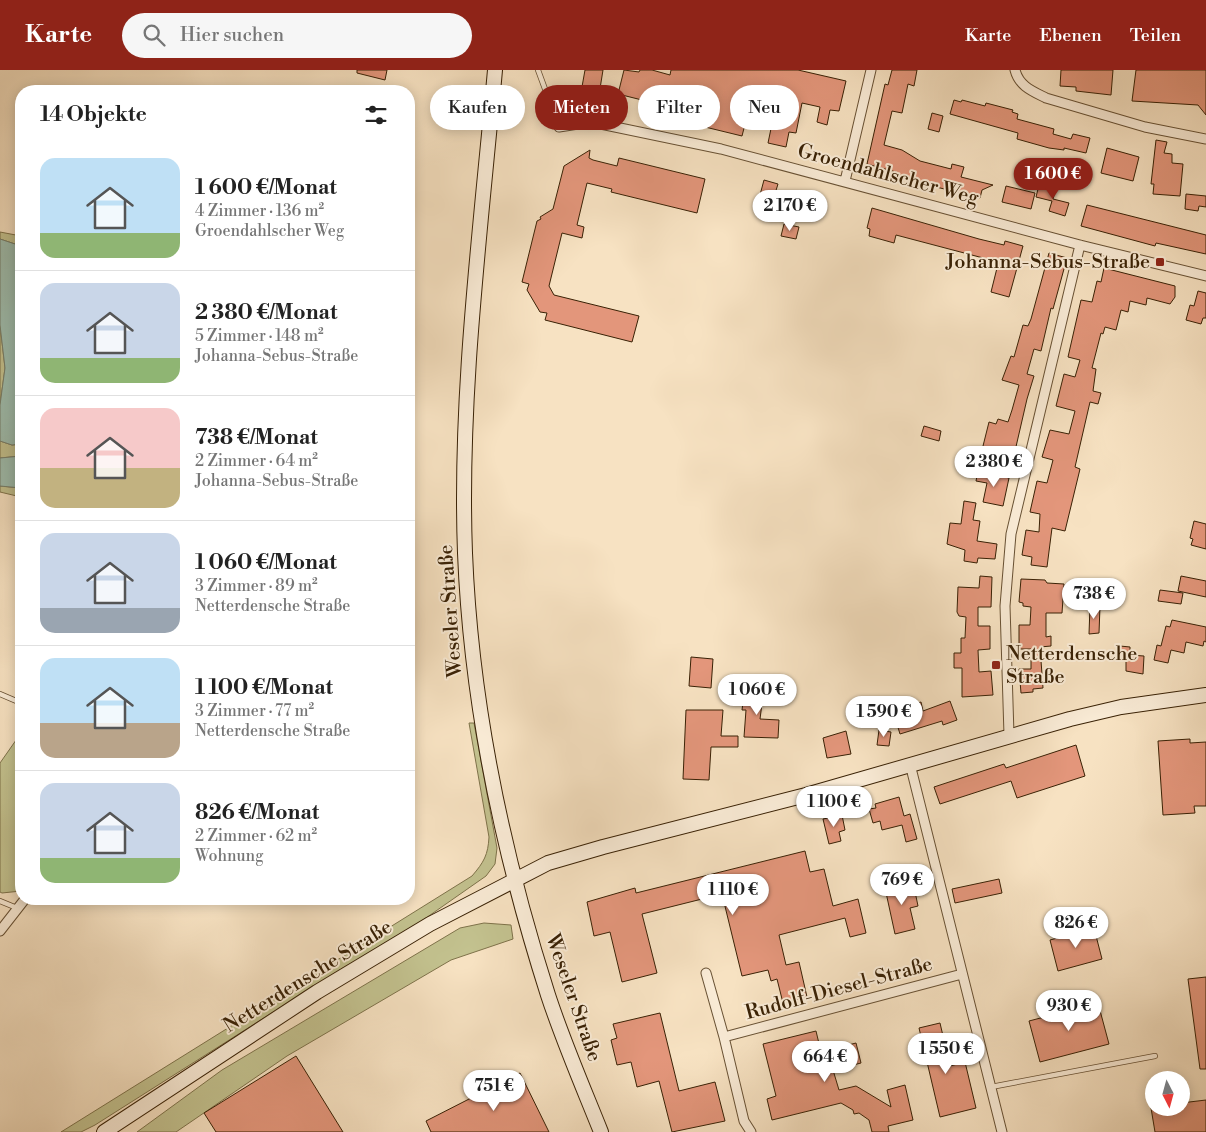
<!DOCTYPE html>
<html lang="de">
<meta charset="utf-8">
<style>
:root{--surface:#fff;--page:#f6f6f6;--text:#222;--muted:#767676;--line:#e0e0e0;--accent:#8f2418}
body{margin:0;font-family:"Libre Bodoni",serif;background:var(--page);color:var(--text);height:100vh;display:flex;flex-direction:column;font-size:19px;white-space:nowrap}
*{box-sizing:border-box;margin:0}
p{font-size:16px;color:var(--muted)}
.icon{flex:none;width:28px;height:28px;fill:none;stroke:currentColor;stroke-width:2;stroke-linecap:round;stroke-linejoin:round}
.map{position:relative;flex:1;overflow:hidden}
.panel{position:absolute;left:15px;top:15px;width:400px;height:820px;display:flex;flex-direction:column;background:var(--surface);border-radius:20px;box-shadow:0 2px 12px #0003}
.panel>*{flex:none}
.hud{position:absolute;left:430px;top:15px;width:475px;height:45px;display:flex;gap:10px}
.needle{width:32px;rotate:174deg}
.controls{position:absolute;left:1145px;top:1001px;display:grid;gap:10px}
.controls a{display:grid;place-items:center;width:45px;height:45px;border-radius:50%;background:var(--surface);box-shadow:0 2px 12px #0003;font-size:25px}
.price{position:absolute;translate:-50% -42px;padding:0 11px;border-radius:18px;background:#fff;color:#222;font-size:16px;line-height:32px;filter:drop-shadow(0 1px 2px #0008)}
.price::after{content:'';position:absolute;left:50%;top:30px;width:15px;height:11px;margin-left:-8px;background:inherit;clip-path:polygon(0 0,100% 0,50% 100%)}
.price.selected{background:var(--accent);color:#fff}
ul{padding:0;list-style:none}
li{display:flex;align-items:center;gap:15px;height:125px;padding:0 25px}
li+li{border-top:1px solid var(--line)}
li span{display:grid;place-items:center;flex:none;width:140px;height:100px;border-radius:15px;color:#555}
li>.icon{margin-inline-start:auto}
span .icon{width:60px;height:60px;fill:#fffc;stroke-width:1}
li b{font-size:21px}
h2{display:flex;justify-content:space-between;align-items:center;height:60px;padding:0 25px;font-size:21px}
.tag{padding:0 18px;border-radius:22px;background:var(--surface);box-shadow:0 2px 12px #0003;font-size:18px;line-height:45px}
.tag.selected{background:var(--accent);color:#fff}
header{display:flex;align-items:center;gap:30px;box-sizing:border-box;height:70px;padding:0 25px;background:var(--accent);color:#fff}
header strong{font-size:24px}
nav{display:flex;gap:28px;margin-inline-start:auto;font-size:18px}
.search{width:350px;height:45px;background:var(--page);display:flex;align-items:center;gap:12px;box-sizing:border-box;padding:0 18px;border-radius:28px;color:var(--muted);font-size:19px}
.map>svg:first-child{display:block}
</style>
<header>
<strong>Karte</strong>
<div class="search"><svg class="icon" aria-label="search" viewBox="0 0 24 24"><circle cx="10" cy="10" r="6"/><path d="M15 15l6 6"/></svg>Hier suchen</div>
<nav><a>Karte</a><a>Ebenen</a><a>Teilen</a></nav>
</header>
<div class="map">
<svg width="1206" height="1062" viewBox="0 0 1206 1062">
<rect width="100%" height="100%" fill="#f7e2c2"/>
<filter id="stains"><feTurbulence type="fractalNoise" baseFrequency=".004" numOctaves="4"/><feColorMatrix values="0 0 0 0 .2 0 0 0 0 .09 0 0 0 0 .02 0 0 0 .5 -.17"/></filter>
<radialGradient id="worn" r=".72"><stop offset=".6" stop-color="#630" stop-opacity="0"/><stop offset="1" stop-color="#630" stop-opacity=".3"/></radialGradient>
<path fill="#c3c28f" stroke="#7e724a" d="M0,162L21,166V176L0,169Z
M0,255L5,298L0,335Z
M0,371L12,375L21,374V386L0,388Z
M0,416L21,418V427L0,422Z
M469,653H474L497,778L495,794L486,806L393,871L346,896L95,1055L81,1062H61L472,806C484,792 488,785 489,767Z
M21,663V821L2,823L0,822V693Z
M484,853L511,855L513,869L451,890L287,986L176,1062H137L222,1000L460,858Z"/>
<path fill="#9dbeb0" stroke="#757f6c" d="M0,169L21,176V374L12,375L0,371V335L5,298L0,255Z
M21,386V418L0,416V388Z"/>
<g fill="none" stroke-linecap="round" stroke-linejoin="round">
<path stroke="#757f6c" stroke-width="4" d="M20,386L21,374"/>
</g>
<path fill="#e3967b" stroke="#392105" d="M357,0H387L385,10L357,3Z
M585,0H603L598,31L580,28Z
M624,0L639,2L640,0H652L670,5L671,0H798L846,11L839,41L830,40L827,55L817,52L820,37L802,33L796,63L789,62L786,77L768,73L778,25L754,19L742,66L664,47L665,40L653,39L654,33L618,24Z
M892,0H917L914,16L908,14L902,43L892,41L884,75L902,80L920,91L951,99L952,94L964,97L961,107L993,115L982,120L980,128L975,127L971,129L969,125L895,107L896,102L867,94L885,14L888,15Z
M1061,0H1113L1111,25L1076,21V17L1060,16Z
M1136,0H1206V45L1198,35L1132,31Z
M954,30L961,32L962,30L985,36L986,33L1013,40L1012,42L1018,44L1017,49L1054,59L1053,64L1071,69L1073,64L1090,68L1086,83L1064,78V80L1049,78L1017,69L1018,63L950,44Z
M932,43L943,46L939,62L928,59Z
M1156,70L1167,72L1164,83L1172,84V93L1183,94L1180,126L1153,124L1154,114H1151Z
M1107,78L1139,87L1133,111L1101,103Z
M590,80L589,88L593,90L617,96L619,88L705,109L697,143L611,122L612,119L587,113L577,155L584,157L582,168L562,163L549,216L554,225L639,246L632,272L545,250L547,243L540,242L527,220L529,214L522,212L537,151L541,149L540,147L553,139L564,96Z
M764,110L778,114L773,130L769,129L767,139L757,136Z
M1039,115L1056,119L1053,129L1069,133L1065,146L1049,141L1052,131L1036,127Z
M1006,116L1035,123L1031,139L1002,132Z
M1186,124L1206,126V137L1199,136L1198,141L1185,139Z
M1087,135L1206,165V184L1156,173L1155,176L1081,156Z
M872,138L979,169L1004,175L1005,171L1023,176L1009,227L991,222L997,198L985,196L987,189L896,165L894,173L869,166L870,159L867,158Z
M784,154L799,157L796,169L781,166Z
M1049,183L1067,188L1053,239L1051,238L1041,281L1034,279L1027,304L1034,306L1027,329L1015,381L1005,379L1002,389L981,384L989,352L996,354L998,349L1008,352L1012,340L1019,315L1002,310L1011,286L1014,287L1023,255L1028,256L1031,249Z
M1104,198L1175,216V227L1170,234L1147,228L1146,235L1130,231L1128,242L1121,240L1116,260L1105,257L1103,264L1101,263L1092,298L1096,299L1093,321L1101,323L1098,334L1090,332L1075,397L1080,399L1065,461L1052,458L1047,497L1031,495L1032,487L1022,485L1026,460L1039,462L1040,444L1030,442L1037,411L1047,413L1053,390L1042,387L1050,360L1069,364L1075,341L1056,336L1064,304L1075,307L1080,290L1068,287L1081,230L1092,232L1097,211L1101,212Z
M1198,221L1206,223V248H1203L1201,254L1186,250L1190,235L1194,236Z
M924,356L941,361L939,371L921,366Z
M978,401L1009,408L1003,436L983,432L987,413L976,411Z
M964,431L976,433L973,450L980,451L977,471L997,474L995,489L978,488L977,493L964,491L965,480L947,474L950,453L961,454Z
M1194,451L1206,454V479L1191,475L1193,469L1190,468Z
M980,506L992,507L991,537H978V556H990V579L978,580L979,602L991,601L993,625L962,627V598H954V583H961V568H965L966,547L959,546L957,542L958,517L979,518Z
M1181,506L1206,511V527L1178,521Z
M1021,509L1045,510L1047,513L1064,514L1062,543H1046V567L1051,566V576L1040,577L1043,618L1033,619V622L1021,623L1019,599H1031V579H1019V555H1030L1031,537L1023,536V533L1019,532Z
M1160,520L1183,523L1181,534L1158,531Z
M1090,536H1100L1099,563L1089,564Z
M1172,550L1206,557V572L1204,571L1203,576L1186,572L1184,583L1171,580L1168,593L1154,590L1157,575L1161,576L1166,556L1170,557Z
M1120,576L1130,577V585L1144,586L1143,604L1126,601V591H1119Z
M691,587L713,589L711,618L689,616Z
M745,616L764,618L760,649L779,650L778,668L744,667L746,640H742Z
M950,631L957,650L943,655L942,651L900,664L893,641L911,633L912,635L921,632L923,641Z
M686,640H723L721,666H738V677H711L709,710L683,709Z
M879,660L891,662L889,676L877,675Z
M846,661L851,684L827,688L823,668Z
M1190,669V673L1206,672V736H1194L1195,743L1163,745L1158,671Z
M1076,675L1085,706L1017,728L1011,711L940,734L934,717L1004,694L1006,698Z
M899,727L904,746L910,744L917,769L906,772L902,755L882,760L880,751L873,753L869,739L876,738L875,734Z
M842,745L845,760L839,762L841,771L829,774L823,749Z
M805,781L810,802L824,799L833,836L858,829L866,863L850,867L845,848L779,865L786,895L799,892L807,927L783,933L777,909L771,911L768,900L742,906L722,824L642,844L657,903L622,912L610,862L594,866L587,832L635,818L636,823Z
M999,809L1002,823L955,833L952,819Z
M913,812L918,836L910,838L915,859L895,864L885,818Z
M1094,858L1102,889L1058,901L1050,870Z
M1206,907V999H1200L1188,909Z
M1098,933L1109,974L1040,992L1029,951Z
M660,943L679,1021L715,1012L725,1051L672,1062L659,1011L637,1017L631,992L617,995L611,970L617,968L613,954Z
M940,953L950,996L965,992L976,1038L940,1047L919,958Z
M816,961L821,982L856,973L861,993L833,1000L839,1020L856,1016L891,1037L887,1020L905,1015L913,1050L888,1056L889,1062H872L869,1050L859,1043L854,1044L853,1040L841,1033L772,1050L767,1029L776,1026L763,974Z
M296,986L343,1062H216L204,1043Z
M520,1003L549,1062H431L426,1051Z
M1206,1030V1062H1155L1151,1038H1181V1033Z"/>
<g fill="none" stroke-linecap="round" stroke-linejoin="round">
<g stroke="#685134" stroke-width="6">
<path id="lane" d="M538,0L559,57
M0,624L21,633
M0,831L17,838
M991,1017L1155,986"/>
</g>
<g stroke="#685134" stroke-width="11">
<path id="street" d="M1015,0C1019,16 1032,21 1046,28L1145,57L1206,69
M559,57L591,52L721,79L1080,175L1206,206
M845,111L871,0
M1009,665L1005,536L1011,464L1080,175
M910,694L1002,1062
M0,861L25,829
M706,903L724,967
M751,1062L744,1051L724,967L962,904"/>
</g>
<g stroke="#392105" stroke-width="16">
<path id="secondary" d="M495,0C481,158 459,324 465,483C471,634 502,781 548,925C563,971 583,1017 601,1062
M104,1062L317,922L430,854L548,793L603,777L806,725L1070,649L1121,637L1206,625"/>
</g>
<use href="#lane" stroke="#faecd7" stroke-width="4.5"/>
<use href="#street" stroke="#faecd7" stroke-width="9"/>
<use href="#secondary" stroke="#faecd7" stroke-width="14"/>
</g>
<g fill="#8f2418" stroke="#faecd7" stroke-width="2">
<rect x="1155" y="187" width="10" height="10" rx="2.5"/>
<rect x="991" y="590" width="10" height="10" rx="2.5"/>
</g>
<g text-anchor="middle" dominant-baseline="central" stroke-width="4" stroke-linejoin="round" paint-order="stroke">
<g font-size="20" fill="#392105" stroke="#faecd7">
<text transform="translate(888 105) rotate(15)">Groendahlscher Weg</text>
<text transform="translate(451 541) rotate(-94)">Weseler Straße</text>
<text transform="translate(308 907) rotate(-32)">Netterdensche Straße</text>
<text transform="translate(839 919) rotate(-15)">Rudolf-Diesel-Straße</text>
<text transform="translate(573 928) rotate(71)">Weseler Straße</text>
</g>
<g font-size="20" fill="#392105" stroke="#faecd7" text-anchor="end">
<text x="1150" y="192">Johanna-Sebus-Straße</text>
<text x="1006" y="584" text-anchor="start">Netterdensche<tspan x="1006" dy="23">Straße</tspan></text>
</g>
</g>
<rect width="100%" height="100%" filter="url(#stains)"/>
<rect width="100%" height="100%" fill="url(#worn)"/>
</svg>
<div class="controls">
<a><svg class="needle" viewBox="-14 -14 28 28"><path d="M0-13l5 13h-10z" fill="#e53935"/><path d="M0 13l5-13h-10z" fill="#767676"/></svg></a>
</div>
<b class="price selected" style="left:1053px;top:130px">1 600 €</b>
<b class="price" style="left:790px;top:162px">2 170 €</b>
<b class="price" style="left:994px;top:418px">2 380 €</b>
<b class="price" style="left:1094px;top:550px">738 €</b>
<b class="price" style="left:757px;top:646px">1 060 €</b>
<b class="price" style="left:884px;top:668px">1 590 €</b>
<b class="price" style="left:834px;top:758px">1 100 €</b>
<b class="price" style="left:902px;top:836px">769 €</b>
<b class="price" style="left:733px;top:846px">1 110 €</b>
<b class="price" style="left:1076px;top:879px">826 €</b>
<b class="price" style="left:1069px;top:962px">930 €</b>
<b class="price" style="left:946px;top:1005px">1 550 €</b>
<b class="price" style="left:825px;top:1013px">664 €</b>
<b class="price" style="left:494px;top:1042px">751 €</b>
<div class="hud">
<a class="tag">Kaufen</a>
<a class="tag selected">Mieten</a>
<a class="tag">Filter</a>
<a class="tag">Neu</a>
</div>
<section class="panel">
<h2>14 Objekte<svg class="icon" aria-label="filters" viewBox="0 0 24 24"><path d="M4 7h16M4 17h16"/><circle cx="9" cy="7" r="2"/><circle cx="15" cy="17" r="2"/></svg></h2>
<ul>
<li><span style="background:linear-gradient(#bfe0f5 75%,#8fb573 0)"><svg class="icon" aria-label="home" viewBox="0 0 24 24"><path d="M3 11l9-7 9 7M6 9v11h12V9"/></svg></span><div><b>1 600 €/Monat</b><p>4 Zimmer · 136 m²</p><p>Groendahlscher Weg</p></div></li>
<li><span style="background:linear-gradient(#c9d6e8 75%,#8fb573 0)"><svg class="icon" aria-label="home" viewBox="0 0 24 24"><path d="M3 11l9-7 9 7M6 9v11h12V9"/></svg></span><div><b>2 380 €/Monat</b><p>5 Zimmer · 148 m²</p><p>Johanna-Sebus-Straße</p></div></li>
<li><span style="background:linear-gradient(#f6c9c9 60%,#c2b280 0)"><svg class="icon" aria-label="home" viewBox="0 0 24 24"><path d="M3 11l9-7 9 7M6 9v11h12V9"/></svg></span><div><b>738 €/Monat</b><p>2 Zimmer · 64 m²</p><p>Johanna-Sebus-Straße</p></div></li>
<li><span style="background:linear-gradient(#c9d6e8 75%,#9aa5b1 0)"><svg class="icon" aria-label="home" viewBox="0 0 24 24"><path d="M3 11l9-7 9 7M6 9v11h12V9"/></svg></span><div><b>1 060 €/Monat</b><p>3 Zimmer · 89 m²</p><p>Netterdensche Straße</p></div></li>
<li><span style="background:linear-gradient(#bfe0f5 65%,#b9a48a 0)"><svg class="icon" aria-label="home" viewBox="0 0 24 24"><path d="M3 11l9-7 9 7M6 9v11h12V9"/></svg></span><div><b>1 100 €/Monat</b><p>3 Zimmer · 77 m²</p><p>Netterdensche Straße</p></div></li>
<li><span style="background:linear-gradient(#c9d6e8 75%,#8fb573 0)"><svg class="icon" aria-label="home" viewBox="0 0 24 24"><path d="M3 11l9-7 9 7M6 9v11h12V9"/></svg></span><div><b>826 €/Monat</b><p>2 Zimmer · 62 m²</p><p>Wohnung</p></div></li>
</ul>
</section>
</div>
